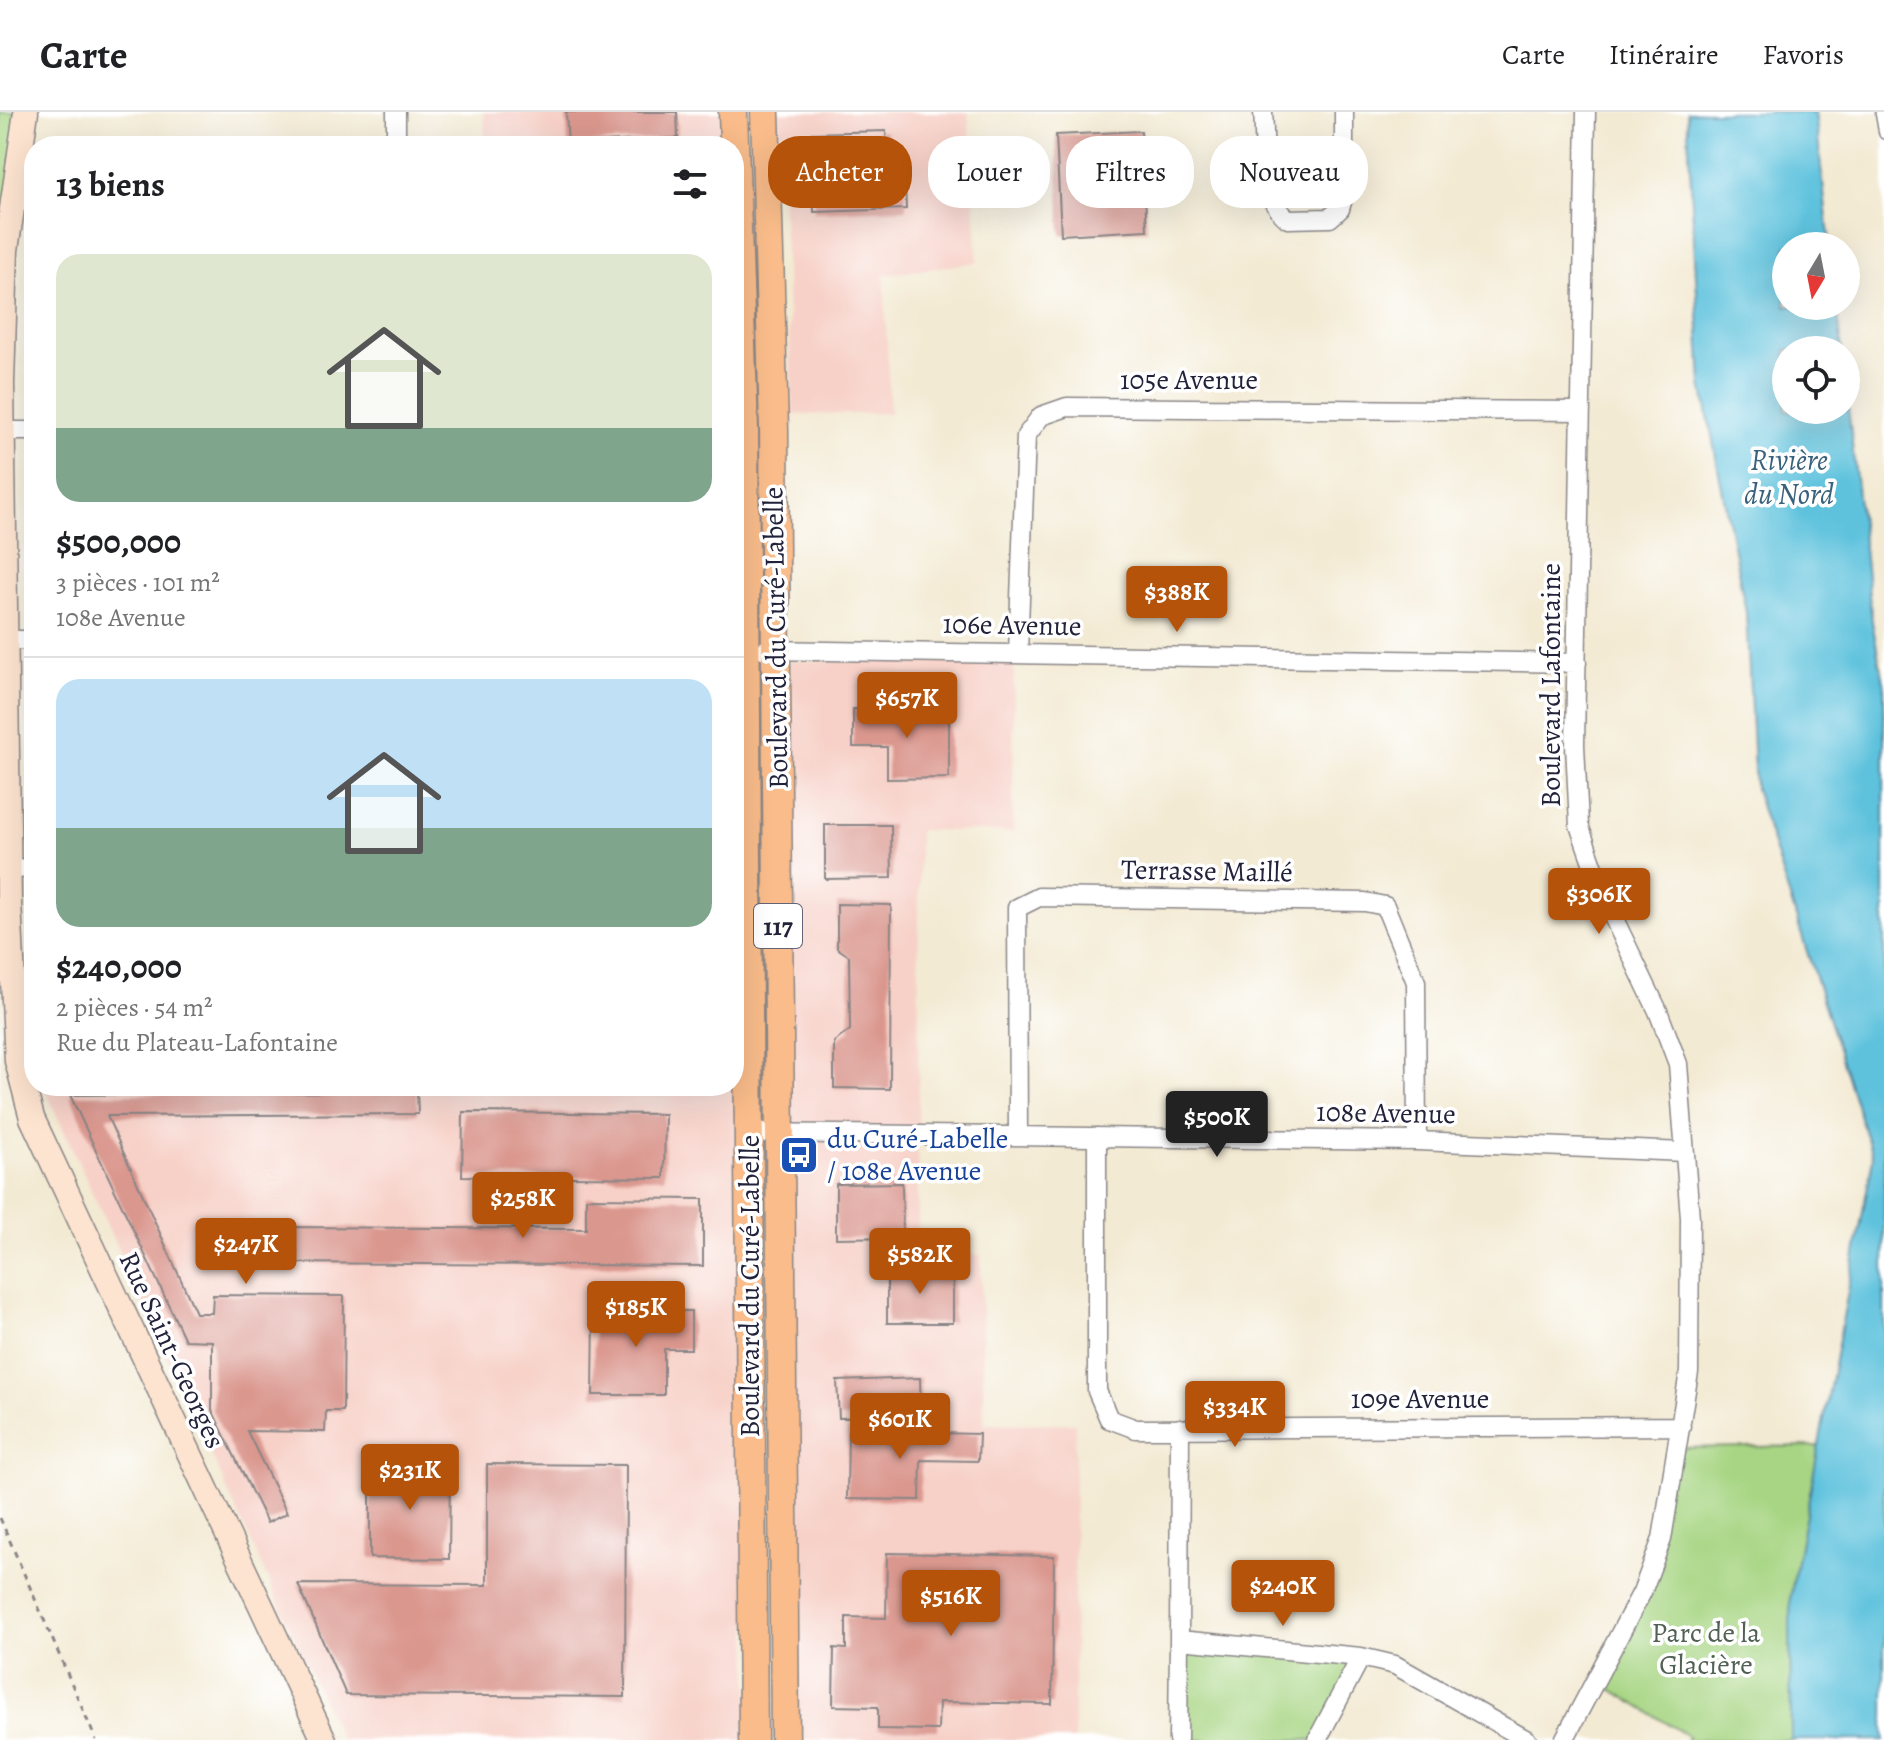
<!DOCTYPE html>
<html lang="fr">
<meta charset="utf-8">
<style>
:root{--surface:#fff;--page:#f6f6f6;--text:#202124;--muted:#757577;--line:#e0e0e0;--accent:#b45309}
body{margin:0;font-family:Alegreya,serif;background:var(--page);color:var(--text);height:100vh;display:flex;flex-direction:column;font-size:30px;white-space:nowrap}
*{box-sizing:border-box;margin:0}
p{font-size:26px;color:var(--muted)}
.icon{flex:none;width:44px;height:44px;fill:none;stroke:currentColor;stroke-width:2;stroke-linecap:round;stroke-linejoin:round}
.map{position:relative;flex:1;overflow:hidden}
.side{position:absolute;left:24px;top:24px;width:720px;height:960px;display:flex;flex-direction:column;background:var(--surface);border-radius:32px;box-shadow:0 8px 32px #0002}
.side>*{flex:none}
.guide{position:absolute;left:768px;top:24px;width:760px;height:72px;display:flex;gap:16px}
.needle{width:52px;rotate:190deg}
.buttons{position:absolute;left:1772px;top:120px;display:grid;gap:16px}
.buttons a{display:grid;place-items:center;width:88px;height:88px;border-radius:50%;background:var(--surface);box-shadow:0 8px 32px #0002;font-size:40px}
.price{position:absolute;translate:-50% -68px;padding:0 18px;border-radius:8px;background:var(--accent);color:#fff;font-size:26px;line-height:52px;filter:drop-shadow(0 2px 4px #0008)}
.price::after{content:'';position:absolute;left:50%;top:48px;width:24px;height:18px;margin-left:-12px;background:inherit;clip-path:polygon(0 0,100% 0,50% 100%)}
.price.selected{background:#222;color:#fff}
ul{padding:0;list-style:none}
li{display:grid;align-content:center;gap:16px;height:424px;padding:0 32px}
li+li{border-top:2px solid var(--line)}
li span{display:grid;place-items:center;height:248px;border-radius:24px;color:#555}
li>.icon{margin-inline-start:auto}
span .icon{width:144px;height:144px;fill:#fffc;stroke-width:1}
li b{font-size:34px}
h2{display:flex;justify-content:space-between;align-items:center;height:96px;padding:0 32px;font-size:34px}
.chip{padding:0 28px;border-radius:32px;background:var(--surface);box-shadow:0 8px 32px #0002;font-size:28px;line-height:72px}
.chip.selected{background:var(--accent);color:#fff}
header{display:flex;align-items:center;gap:48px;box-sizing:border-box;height:112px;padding:0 40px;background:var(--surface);border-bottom:2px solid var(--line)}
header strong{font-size:38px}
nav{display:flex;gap:44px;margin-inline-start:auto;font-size:28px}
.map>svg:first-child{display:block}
</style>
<header>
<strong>Carte</strong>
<nav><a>Carte</a><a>Itinéraire</a><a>Favoris</a></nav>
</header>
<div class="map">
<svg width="1884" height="1628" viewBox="0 0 1884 1628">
<rect width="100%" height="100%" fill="#fff"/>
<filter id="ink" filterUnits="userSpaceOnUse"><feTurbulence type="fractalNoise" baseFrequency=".0125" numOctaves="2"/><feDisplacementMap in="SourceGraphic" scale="16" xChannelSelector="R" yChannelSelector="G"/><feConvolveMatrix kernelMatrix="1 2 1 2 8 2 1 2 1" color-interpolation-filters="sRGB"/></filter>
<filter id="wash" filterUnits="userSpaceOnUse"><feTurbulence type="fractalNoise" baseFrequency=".006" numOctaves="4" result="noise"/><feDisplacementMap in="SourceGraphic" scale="32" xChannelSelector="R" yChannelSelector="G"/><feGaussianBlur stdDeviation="1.8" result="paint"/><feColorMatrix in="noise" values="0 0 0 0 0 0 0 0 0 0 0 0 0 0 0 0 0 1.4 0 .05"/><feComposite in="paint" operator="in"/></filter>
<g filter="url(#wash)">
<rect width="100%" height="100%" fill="#f3ead3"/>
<path fill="#f7d1c8" d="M484,0H730L731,34H485Z
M778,0H968L978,150L884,163L890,301L793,303Z
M789,549H1014L1013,720L919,718L918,1138L981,1143L984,1312L1075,1311L1074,1628H793Z
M734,664L750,1628H341L45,977L734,974Z"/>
<path fill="#a7d583" stroke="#647c5f" stroke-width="2" d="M0,0H26L0,186Z
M1819,1334L1790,1487L1791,1628H1687L1688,1624L1596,1568L1642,1480L1678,1336Z
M1179,1528L1361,1545L1317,1628H1178Z"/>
<path fill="#5fc2dd" stroke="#40728c" stroke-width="2" d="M1687,0H1815L1830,134H1786V194H1837L1842,238H1786V298H1846V277L1872,509L1884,574V1628H1791L1790,1487L1873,1046L1755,677L1746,500L1702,273Z"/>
<g id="blocks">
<path fill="#da978e" d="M566,0H677L678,26L568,32Z
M886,19L888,69L905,68L906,97L814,100L811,21Z
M1141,19L1147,118L1061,123L1056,23Z
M949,596V666L887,667V635H853V597Z
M825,713H891L892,766L825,767Z
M837,792L891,793L890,977L834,976V930L850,918L849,844L837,836Z
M417,979L418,1002L107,1004L196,1201H212L213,1183L344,1184L343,1299H326L325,1320L247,1319L287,1401L267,1411L212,1298V1229L185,1228L70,983Z
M463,1000L665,1002L664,1066L462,1064Z
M902,1071L903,1125L836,1126V1072Z
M586,1086L703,1087V1154L285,1151V1115L586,1117Z
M887,1157H953V1211H887Z
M594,1198L691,1199V1237H664V1283H593Z
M920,1266L921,1304L839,1306L837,1269Z
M848,1319L979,1322L978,1349L921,1348L920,1388L847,1387Z
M487,1352L626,1353L625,1585L346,1583L298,1472L487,1473Z
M370,1354L450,1355L449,1447L370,1446Z
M887,1441L1054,1444L1052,1592L939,1590L938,1618L878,1617V1595L833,1594L834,1536L846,1537V1505L886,1506Z"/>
</g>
</g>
<g filter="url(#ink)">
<use href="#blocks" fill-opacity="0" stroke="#8a8687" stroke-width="2"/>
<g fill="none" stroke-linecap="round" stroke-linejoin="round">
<g stroke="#8a8687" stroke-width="12">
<path id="lane" d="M1880,0L1884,22"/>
</g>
<g stroke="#8a8687" stroke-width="21">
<path id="street" d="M396,0V34
M1263,0C1266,33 1260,86 1288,107L1330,106L1340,97L1344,83V0
M13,89L34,90
M2,319H34
M0,528H34
M765,538L1577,551
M1018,541L1026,324L1041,304L1067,295L1581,299
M0,756L34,757
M750,1021L1417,1029L1685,1040
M1018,1024L1017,796L1039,785L1365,790L1385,794L1416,870L1417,1029
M1097,1025V1279L1109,1307L1136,1317L1681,1314
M1180,1316L1179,1528L1361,1545L1395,1553L1527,1628
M1178,1628L1179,1528
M1317,1628L1361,1545
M1564,1628L1642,1480L1662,1427L1689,1260L1690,1106L1678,952L1658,899L1606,790L1579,713L1575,633L1586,0"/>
</g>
<g stroke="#8a8687" stroke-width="27">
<path id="secondary" d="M26,0L6,138L2,271L9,790L17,949L32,1006L324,1628"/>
</g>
<g stroke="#8a8687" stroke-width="31">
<path id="primary" d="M733,0L744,318L753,1628
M765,0L774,317L785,1628"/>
</g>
<path stroke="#8a8687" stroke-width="3" stroke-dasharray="6 6" stroke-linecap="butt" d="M0,1406L96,1628"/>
<use href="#lane" stroke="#fff" stroke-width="9"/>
<use href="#street" stroke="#fff" stroke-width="18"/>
<use href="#secondary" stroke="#fde4d0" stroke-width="24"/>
<use href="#primary" stroke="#f9bc8a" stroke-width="28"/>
</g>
</g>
<defs>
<g id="bus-square" transform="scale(2)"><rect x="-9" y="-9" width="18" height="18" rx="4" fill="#1a4fb4" stroke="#fff"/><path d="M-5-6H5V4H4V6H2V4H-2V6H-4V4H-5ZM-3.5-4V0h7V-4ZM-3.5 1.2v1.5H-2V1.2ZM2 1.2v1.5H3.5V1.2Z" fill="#fff"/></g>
</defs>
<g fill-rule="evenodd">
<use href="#bus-square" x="799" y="1043"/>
</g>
<g text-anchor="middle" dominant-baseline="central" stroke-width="7" stroke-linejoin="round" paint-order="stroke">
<rect fill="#fff" stroke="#646476" stroke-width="2" x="754" y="792" width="48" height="44" rx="6"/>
<g font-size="26" font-weight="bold" fill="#22223b">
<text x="778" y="814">117</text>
</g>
<g font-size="28" fill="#22223b" stroke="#fff">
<text x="1189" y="268">105e Avenue</text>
<text transform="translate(1012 513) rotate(1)">106e Avenue</text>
<text transform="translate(776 526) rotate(-91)">Boulevard du Curé-Labelle</text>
<text transform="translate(1551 573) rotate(-90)">Boulevard Lafontaine</text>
<text transform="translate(1207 759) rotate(1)">Terrasse Maillé</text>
<text transform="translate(1386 1001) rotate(1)">108e Avenue</text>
<text transform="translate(750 1174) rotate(-90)">Boulevard du Curé-Labelle</text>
<text transform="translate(172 1238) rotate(65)">Rue Saint-Georges</text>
<text x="1420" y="1287">109e Avenue</text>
</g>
<g font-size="28" fill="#164399" stroke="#fff" text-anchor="start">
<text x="827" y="1027">du Curé-Labelle<tspan x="827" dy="32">/ 108e Avenue</tspan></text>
</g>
<g font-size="28" fill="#516154" stroke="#fff">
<text x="1706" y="1521">Parc de la<tspan x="1706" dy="32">Glacière</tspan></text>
</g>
<g font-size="30" font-style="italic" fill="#3a627c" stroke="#fff">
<text x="1789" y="348">Rivière<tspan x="1789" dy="34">du Nord</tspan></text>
</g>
</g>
</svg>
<div class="buttons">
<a><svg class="needle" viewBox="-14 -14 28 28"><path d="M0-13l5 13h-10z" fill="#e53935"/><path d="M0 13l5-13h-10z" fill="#757577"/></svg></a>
<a><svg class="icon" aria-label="locate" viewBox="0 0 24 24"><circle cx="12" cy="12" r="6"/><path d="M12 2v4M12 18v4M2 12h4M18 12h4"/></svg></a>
</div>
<b class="price" style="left:1177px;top:522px">$388K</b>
<b class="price" style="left:907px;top:628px">$657K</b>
<b class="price" style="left:1599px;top:824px">$306K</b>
<b class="price selected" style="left:1217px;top:1047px">$500K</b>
<b class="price" style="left:523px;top:1128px">$258K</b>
<b class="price" style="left:246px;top:1174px">$247K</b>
<b class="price" style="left:920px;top:1184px">$582K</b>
<b class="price" style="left:636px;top:1237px">$185K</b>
<b class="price" style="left:1235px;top:1337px">$334K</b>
<b class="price" style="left:900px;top:1349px">$601K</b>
<b class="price" style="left:410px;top:1400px">$231K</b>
<b class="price" style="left:1283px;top:1516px">$240K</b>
<b class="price" style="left:951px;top:1526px">$516K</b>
<div class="guide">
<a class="chip selected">Acheter</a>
<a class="chip">Louer</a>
<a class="chip">Filtres</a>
<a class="chip">Nouveau</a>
</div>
<section class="side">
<h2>13 biens<svg class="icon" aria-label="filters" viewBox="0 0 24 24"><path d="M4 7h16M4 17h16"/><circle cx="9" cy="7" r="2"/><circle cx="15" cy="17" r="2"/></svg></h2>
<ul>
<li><span style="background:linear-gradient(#dfe7d0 70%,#7fa58c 0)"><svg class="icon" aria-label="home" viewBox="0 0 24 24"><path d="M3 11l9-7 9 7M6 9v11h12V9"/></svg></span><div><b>$500,000</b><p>3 pièces · 101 m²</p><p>108e Avenue</p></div></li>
<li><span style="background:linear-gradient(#bfe0f5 60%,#7fa58c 0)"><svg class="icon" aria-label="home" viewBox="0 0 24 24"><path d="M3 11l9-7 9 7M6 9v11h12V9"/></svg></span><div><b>$240,000</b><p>2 pièces · 54 m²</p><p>Rue du Plateau-Lafontaine</p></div></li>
</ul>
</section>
</div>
